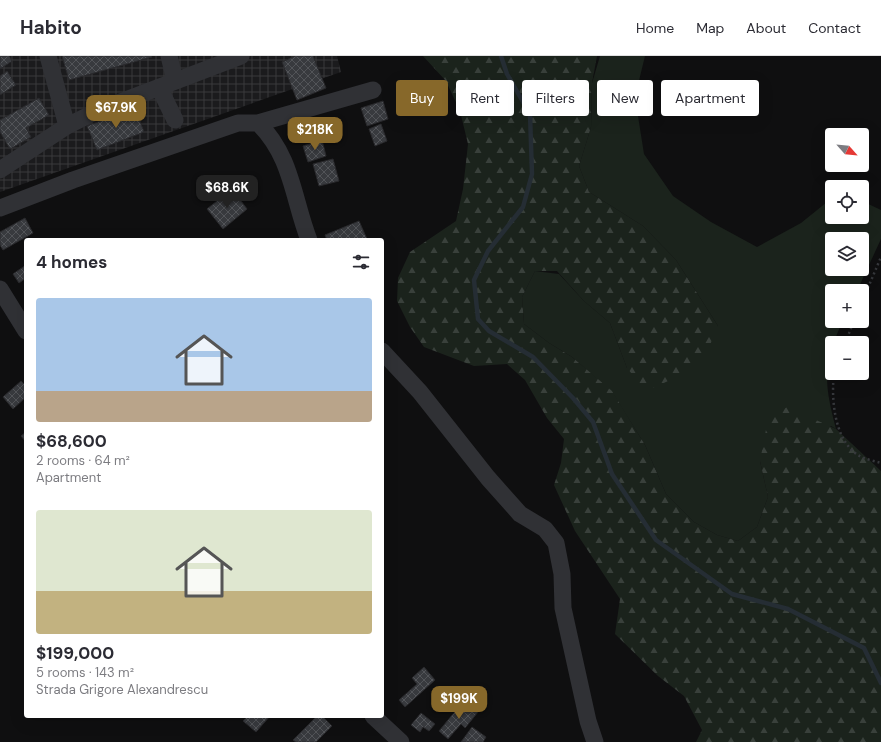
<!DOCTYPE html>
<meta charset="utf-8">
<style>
:root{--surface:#fff;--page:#f7f7f7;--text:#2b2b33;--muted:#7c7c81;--line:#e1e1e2;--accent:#87682a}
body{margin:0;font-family:"DM Sans",sans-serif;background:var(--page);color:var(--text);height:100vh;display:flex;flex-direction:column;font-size:15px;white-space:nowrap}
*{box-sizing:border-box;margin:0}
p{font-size:13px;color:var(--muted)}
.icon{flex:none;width:22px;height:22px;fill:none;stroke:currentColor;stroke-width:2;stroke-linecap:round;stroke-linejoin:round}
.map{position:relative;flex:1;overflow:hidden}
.side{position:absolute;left:24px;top:182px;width:360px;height:480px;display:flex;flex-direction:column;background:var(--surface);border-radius:4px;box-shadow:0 4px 16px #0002}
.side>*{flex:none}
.banner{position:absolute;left:396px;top:24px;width:380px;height:36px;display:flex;gap:8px}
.needle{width:26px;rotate:117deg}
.fabs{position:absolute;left:825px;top:72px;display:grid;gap:8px}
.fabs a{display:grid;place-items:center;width:44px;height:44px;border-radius:4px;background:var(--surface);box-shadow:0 4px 16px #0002;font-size:20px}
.price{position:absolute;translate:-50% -34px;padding:0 9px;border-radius:8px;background:var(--accent);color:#fff;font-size:13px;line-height:26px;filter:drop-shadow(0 1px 2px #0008)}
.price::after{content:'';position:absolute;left:50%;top:24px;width:12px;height:9px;margin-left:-6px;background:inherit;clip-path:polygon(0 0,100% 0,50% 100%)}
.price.active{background:#222;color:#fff}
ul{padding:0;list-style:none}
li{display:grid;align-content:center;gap:8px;height:212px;padding:0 12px}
li span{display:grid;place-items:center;height:124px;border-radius:4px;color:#555}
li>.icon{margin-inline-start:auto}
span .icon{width:72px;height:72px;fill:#fffc;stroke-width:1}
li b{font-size:17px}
h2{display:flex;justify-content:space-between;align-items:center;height:48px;padding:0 12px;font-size:17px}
.pill{padding:0 14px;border-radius:4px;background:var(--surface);box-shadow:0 4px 16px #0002;font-size:14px;line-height:36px}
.pill.active{background:var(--accent);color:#fff}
header{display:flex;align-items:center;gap:24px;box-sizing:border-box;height:56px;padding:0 20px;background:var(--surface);border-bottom:1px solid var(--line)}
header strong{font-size:19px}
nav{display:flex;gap:22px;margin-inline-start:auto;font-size:14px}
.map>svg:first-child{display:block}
</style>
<header>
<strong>Habito</strong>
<nav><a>Home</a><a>Map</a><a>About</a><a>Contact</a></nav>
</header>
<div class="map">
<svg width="881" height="686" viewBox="0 0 881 686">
<defs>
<pattern id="industrial-grid" width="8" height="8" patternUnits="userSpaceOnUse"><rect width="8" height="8" fill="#1b1b1d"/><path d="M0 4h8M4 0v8" fill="none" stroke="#39393b"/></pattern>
<pattern id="forest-firs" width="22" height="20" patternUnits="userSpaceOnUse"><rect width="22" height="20" fill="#1b231c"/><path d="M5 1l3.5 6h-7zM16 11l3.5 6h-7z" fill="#39403b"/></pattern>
<pattern id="building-cross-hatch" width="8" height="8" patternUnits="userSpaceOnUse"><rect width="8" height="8" fill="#383a3e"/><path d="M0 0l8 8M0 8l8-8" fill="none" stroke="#525458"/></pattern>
</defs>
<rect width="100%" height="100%" fill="#0f0f10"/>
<path fill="url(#industrial-grid)" d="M0,0H337L341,16L0,136Z"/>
<path fill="#1b231c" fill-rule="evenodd" d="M600,0H645L635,41L644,98L673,140L711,166L757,191L801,167L832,142V161H862V145L881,154V183L857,235H832V265H843C822,308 824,327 836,373L831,370L760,405L768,441L757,471L738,485L717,479L694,466L666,438L645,389L612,336L572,301L549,287L524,268L522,241L535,215L559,218L584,245L610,267L627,312L718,270L676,204L643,170L589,136L579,110L591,71L592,27ZM832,183H862V213H832Z"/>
<path fill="url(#forest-firs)" d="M423,0H597L592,27L591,71L579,110L589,136L643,170L676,204L718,270L704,303L677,321L646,335L627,312L610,267L584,245L557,215H535L522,241L524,268L549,287L572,301L612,335L645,389L666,438L694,466L717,479L738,485L757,471L768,441L760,405L768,363L787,351L836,373L881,415V686H696L702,674L684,640L658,620L615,578L620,543L575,475L554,429L561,407L564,383L547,362L525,324L507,308L474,310L424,291L410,271L397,245L398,222L410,196L456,165L463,133L468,88L460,55L446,25Z"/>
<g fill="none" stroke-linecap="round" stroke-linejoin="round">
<path stroke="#252d34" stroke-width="4.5" d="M501,0L507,18L530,58L532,118L523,151L488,195L474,224L478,263L489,275L533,301L573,342L593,366L612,418L656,484L732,538L788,553L864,592L881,627"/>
</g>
<path fill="url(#building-cross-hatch)" stroke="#29292c" d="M0,0H9L12,5L0,13Z
M62,0H151L152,1L69,24Z
M295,0H313L326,32L297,44L282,6Z
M7,15L16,29L0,39V20Z
M39,42L49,59L26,72L31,81L10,93L0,76V64Z
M383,45L388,63L367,70L361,52Z
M135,52L144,76L97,94L87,70Z
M381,68L387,85L375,90L369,73Z
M322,84L326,100L308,106L303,90Z
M333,103L339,125L319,130L313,108Z
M232,133L247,153L223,173L207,153Z
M25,162L33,177L3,194L0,189V176Z
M359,165L367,183L327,184L325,179Z
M26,209V222L19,227L13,218Z
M21,325L24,328L26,327V341L13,353L3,341Z
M26,376V386L21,380Z
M424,611L435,624L405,651L399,644L417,628L412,622Z
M467,647L478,656L465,672L461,668L448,683L439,675L458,652L461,654Z
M421,657L435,668L429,675L423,671L420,676L411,669Z
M248,660H270L256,676L243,665Z
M317,660H322L332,670L316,686H296L293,684Z
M472,671L486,681L483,686H461Z"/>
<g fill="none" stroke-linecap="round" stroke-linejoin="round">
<path stroke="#36383c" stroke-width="2.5" stroke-dasharray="2 3" stroke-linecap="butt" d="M862,246L881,201
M845,287L854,265
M834,317C831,342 834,384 858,399C864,403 874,405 881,407"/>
<path stroke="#303135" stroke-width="17" d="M48,0L67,70
M169,0L175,25
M159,31L175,64
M258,67L373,34
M0,114L67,70L97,55L241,0
M0,152L73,124L238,67H258C292,100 293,143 309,184
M0,233L26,275
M382,295L420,336L488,422L520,458L545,473L556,487L562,518L563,552L588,665L595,686
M373,660L401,686"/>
</g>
</svg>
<div class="fabs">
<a><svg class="needle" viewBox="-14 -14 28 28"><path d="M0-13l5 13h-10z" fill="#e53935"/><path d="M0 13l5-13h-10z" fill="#7c7c81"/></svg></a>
<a><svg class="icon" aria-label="locate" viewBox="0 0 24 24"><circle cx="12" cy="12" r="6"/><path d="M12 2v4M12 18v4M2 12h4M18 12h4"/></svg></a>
<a><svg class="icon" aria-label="layers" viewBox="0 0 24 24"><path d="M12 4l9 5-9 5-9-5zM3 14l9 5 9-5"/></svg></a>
<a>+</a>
<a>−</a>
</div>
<b class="price" style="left:116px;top:73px">$67.9K</b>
<b class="price" style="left:315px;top:95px">$218K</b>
<b class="price active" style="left:227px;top:153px">$68.6K</b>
<b class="price" style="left:459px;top:664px">$199K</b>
<div class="banner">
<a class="pill active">Buy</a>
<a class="pill">Rent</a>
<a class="pill">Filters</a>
<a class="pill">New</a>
<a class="pill">Apartment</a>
</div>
<section class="side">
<h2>4 homes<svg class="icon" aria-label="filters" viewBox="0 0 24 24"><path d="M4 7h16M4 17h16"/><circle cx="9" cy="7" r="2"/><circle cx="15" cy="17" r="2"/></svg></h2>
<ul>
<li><span style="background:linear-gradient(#a9c7e8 75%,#b9a48a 0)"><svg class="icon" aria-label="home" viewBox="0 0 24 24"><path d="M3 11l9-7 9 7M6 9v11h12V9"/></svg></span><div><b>$68,600</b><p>2 rooms · 64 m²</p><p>Apartment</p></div></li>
<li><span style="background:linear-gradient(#dfe7d0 65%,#c2b280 0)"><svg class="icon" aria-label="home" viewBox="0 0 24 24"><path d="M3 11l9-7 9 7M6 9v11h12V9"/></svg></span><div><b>$199,000</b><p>5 rooms · 143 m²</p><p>Strada Grigore Alexandrescu</p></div></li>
</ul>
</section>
</div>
